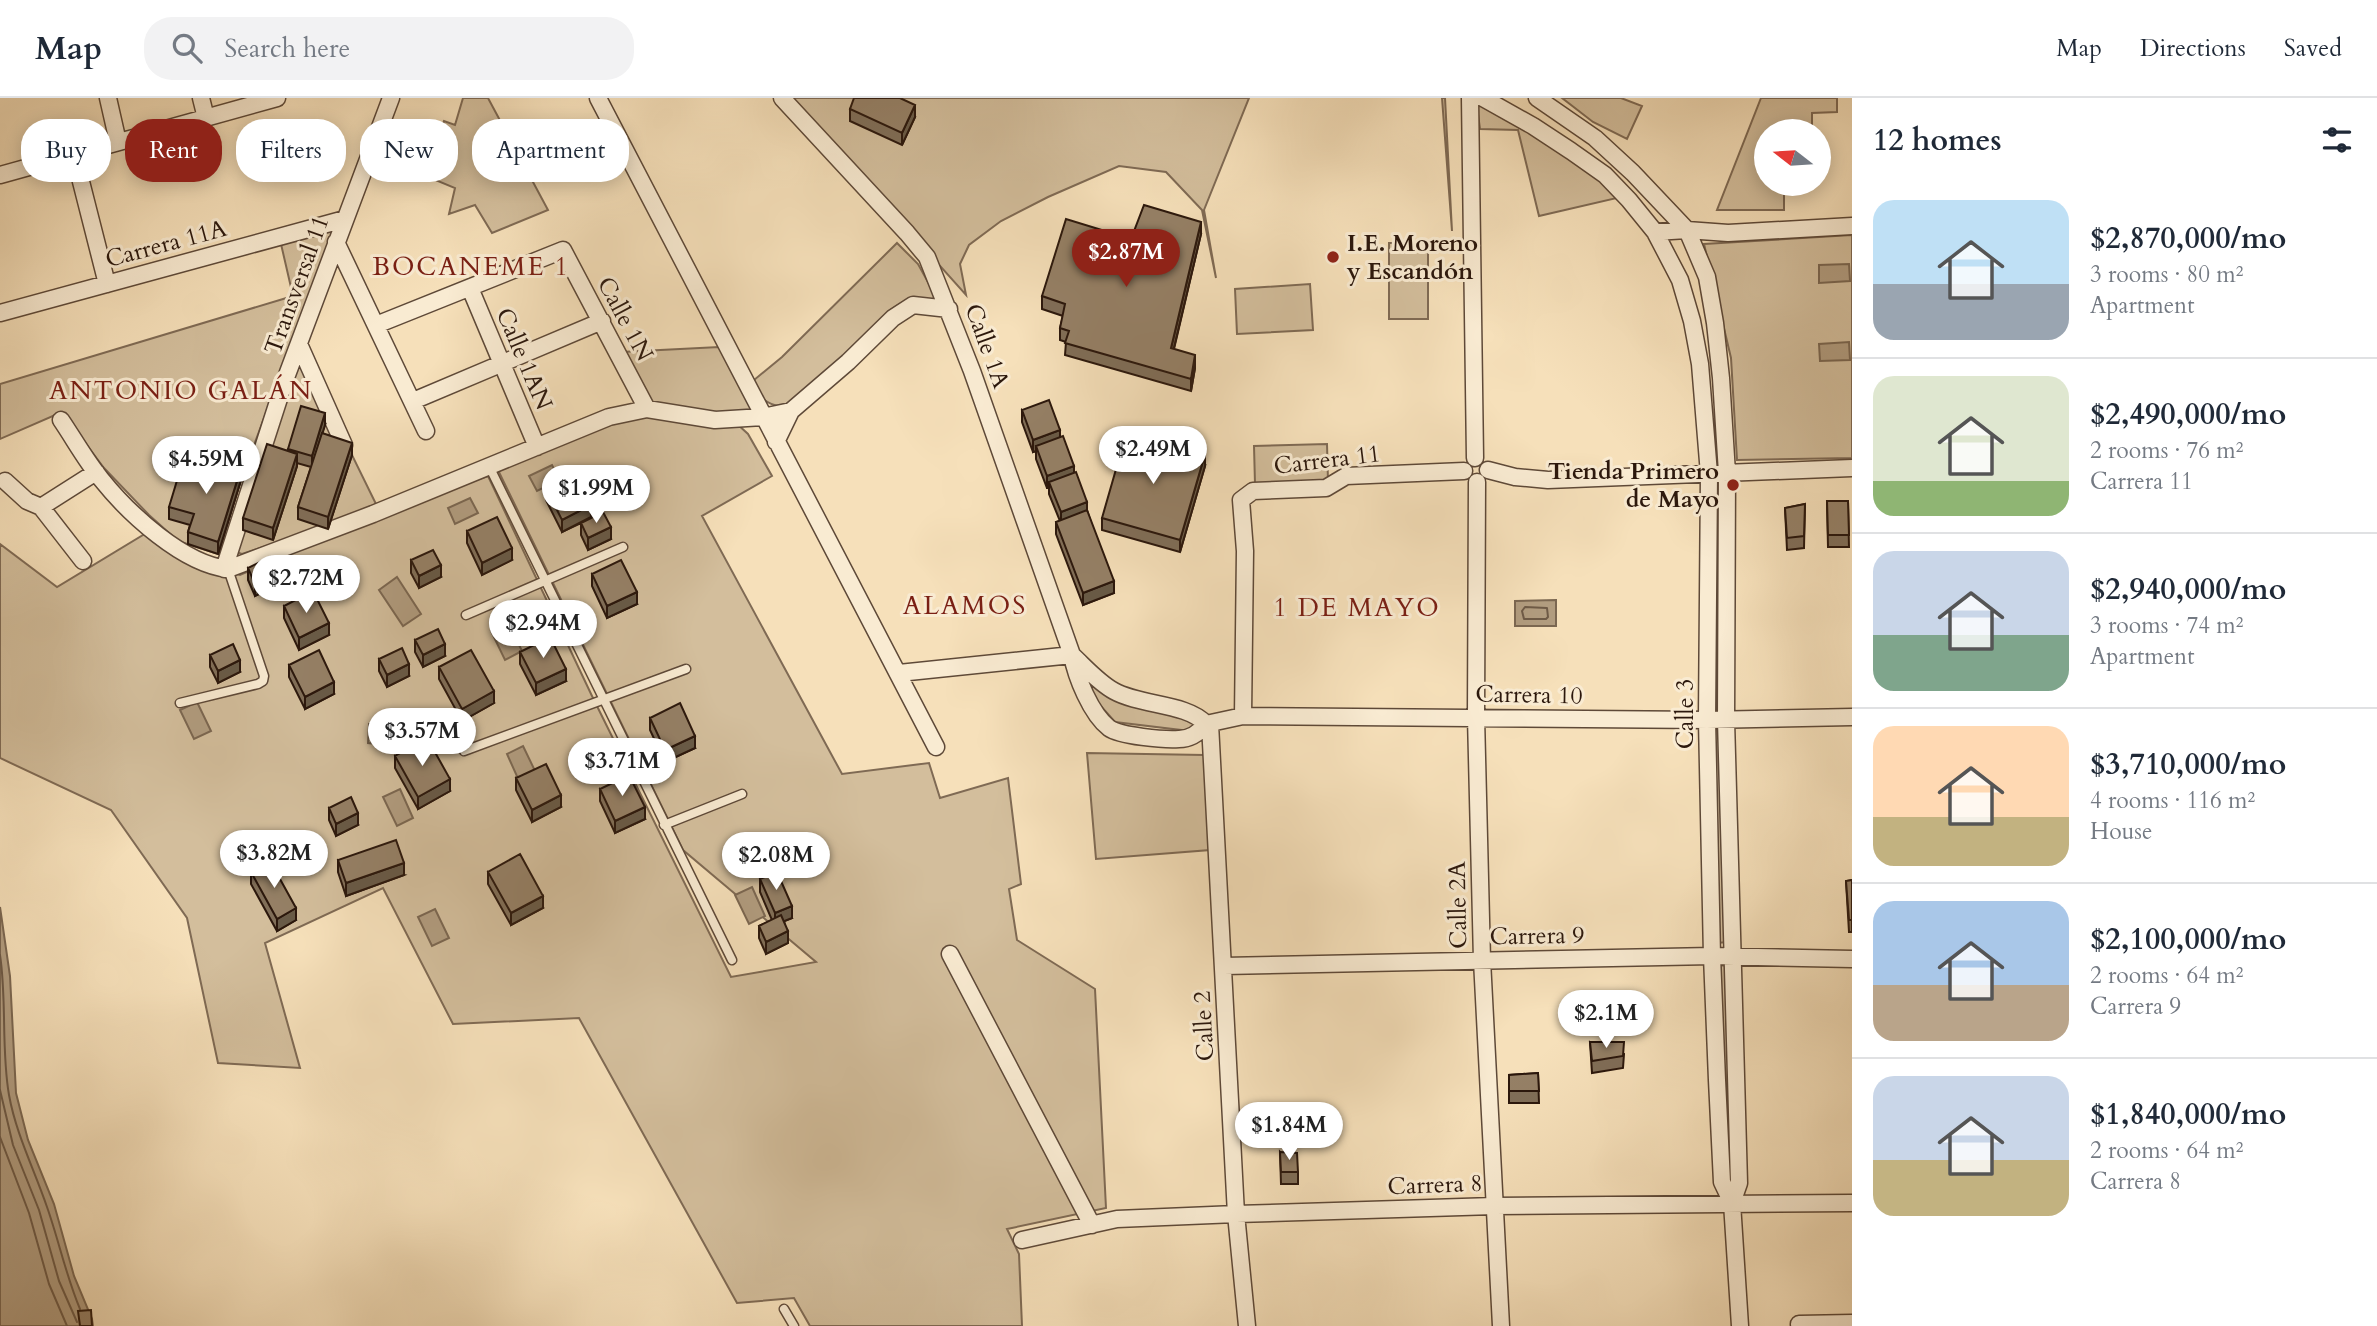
<!DOCTYPE html>
<meta charset="utf-8">
<style>
:root{--surface:#fff;--page:#f2f2f3;--text:#1f2937;--muted:#747a83;--line:#e0e1e3;--accent:#8f2418}
body{margin:0;font-family:Cardo,serif;background:var(--page);color:var(--text);height:100vh;display:flex;flex-direction:column;font-size:26px;white-space:nowrap}
*{box-sizing:border-box;margin:0}
p{font-size:23px;color:var(--muted)}
.icon{flex:none;width:38px;height:38px;fill:none;stroke:currentColor;stroke-width:2;stroke-linecap:round;stroke-linejoin:round}
.map{position:relative;flex:1;overflow:hidden}
.drawer{display:flex;flex-direction:column;background:var(--surface);width:525px}
.drawer>*{flex:none}
.hud{position:absolute;left:21px;top:21px;width:665px;height:63px;display:flex;gap:14px}
.needle{width:46px;rotate:287deg}
.controls{position:absolute;left:1754px;top:21px;display:grid;gap:14px}
.controls a{display:grid;place-items:center;width:77px;height:77px;border-radius:50%;background:var(--surface);box-shadow:0 4px 18px #0003;font-size:35px}
.price{position:absolute;translate:-50% -60px;padding:0 16px;border-radius:24px;background:#fff;color:#222;font-size:23px;line-height:46px;filter:drop-shadow(0 2px 4px #0008)}
.price::after{content:'';position:absolute;left:50%;top:42px;width:21px;height:16px;margin-left:-10px;background:inherit;clip-path:polygon(0 0,100% 0,50% 100%)}
.price.active{background:var(--accent);color:#fff}
ul{padding:0;list-style:none}
li{display:flex;align-items:center;gap:21px;height:175px;padding:0 21px}
li+li{border-top:2px solid var(--line)}
li span{display:grid;place-items:center;flex:none;width:196px;height:140px;border-radius:21px;color:#555}
li>.icon{margin-inline-start:auto}
span .icon{width:84px;height:84px;fill:#fffc;stroke-width:1}
li b{font-size:30px}
h2{display:flex;justify-content:space-between;align-items:center;height:84px;padding:0 21px;font-size:30px}
.pill{padding:0 24px;border-radius:28px;background:var(--surface);box-shadow:0 4px 18px #0003;font-size:24px;line-height:63px}
.pill.active{background:var(--accent);color:#fff}
header{display:flex;align-items:center;gap:42px;box-sizing:border-box;height:98px;padding:0 35px;background:var(--surface);border-bottom:2px solid var(--line)}
header strong{font-size:33px}
nav{display:flex;gap:38px;margin-inline-start:auto;font-size:24px}
.search{width:490px;height:63px;background:var(--page);display:flex;align-items:center;gap:18px;box-sizing:border-box;padding:0 24px;border-radius:28px;color:var(--muted);font-size:26px}
main{display:flex;flex:1;min-height:0}
.map>svg:first-child{display:block}
</style>
<header>
<strong>Map</strong>
<div class="search"><svg class="icon" aria-label="search" viewBox="0 0 24 24"><circle cx="10" cy="10" r="6"/><path d="M15 15l6 6"/></svg>Search here</div>
<nav><a>Map</a><a>Directions</a><a>Saved</a></nav>
</header>
<main>
<div class="map">
<svg width="1852" height="1228" viewBox="0 0 1852 1228">
<rect width="100%" height="100%" fill="#f6e0ba"/>
<filter id="stains"><feTurbulence type="fractalNoise" baseFrequency=".00286" numOctaves="4"/><feColorMatrix values="0 0 0 0 .2 0 0 0 0 .09 0 0 0 0 .02 0 0 0 .5 -.17"/></filter>
<radialGradient id="worn" r=".72"><stop offset=".6" stop-color="#630" stop-opacity="0"/><stop offset="1" stop-color="#630" stop-opacity=".3"/></radialGradient>
<path fill="#d3be9c" stroke="#7f6a54" stroke-width="2" d="M463,0H488L548,112L492,135L475,107L449,116L455,90L380,59L389,38L434,53L444,23L455,27Z
M790,0H1249L1204,112L1216,180L1202,112L1166,74L1119,68L1048,99L1001,123L969,147L960,166L966,197Z
M1442,0H1445L1452,133Z
M1562,0H1621L1642,8L1627,41L1593,24Z
M1761,0H1837V14L1812,15V33H1766V86H1784V112H1717Z
M1484,6L1602,81L1617,100L1539,118L1518,32L1480,31L1477,9Z
M334,132L241,382L218,456L178,443L149,417L104,370L62,314L0,341V286L293,198L281,146Z
M1852,137V360L1737,362L1731,260L1704,146Z
M897,145L918,166L939,204C915,199 909,198 889,213C872,230 801,305 782,308C773,309 765,303 758,297L754,282L782,259Z
M1389,145H1428V221H1389Z
M1310,186L1313,232L1237,236L1235,191Z
M719,249L755,315L713,316L651,308L622,254Z
M299,261L339,353L352,357L376,406L329,427L242,456L236,454Z
M649,319L736,325L748,336L772,378L702,418L842,676L929,665L940,700L1008,680L1021,786L1009,791L1017,842L1095,891L1106,1110L1007,1131L1019,1156L1022,1228H810L794,1200L737,1205L579,920L453,926L383,790L265,845L300,970L218,965L187,820L111,712L0,660V446L57,489L148,434L168,453L198,471L225,472L240,477L418,402L488,378L592,598L731,879L816,864L683,752L497,370L622,322Z
M1327,346L1328,383L1255,386L1254,348Z
M1714,388H1723V609L1712,611Z
M1082,571L1198,621V634L1115,624L1091,597Z
M1723,629L1727,844L1717,845L1712,630Z
M1087,655L1204,657L1210,752L1096,761Z
M1717,867L1729,868L1740,1091L1720,1093Z"/>
<path fill="#b19c7f" stroke="#7b6751" stroke-width="2" d="M1849,166L1850,183L1819,185V167Z
M1849,244L1850,262L1820,263L1819,246Z
M552,367L559,382L537,393L529,378Z
M470,400L478,415L455,426L448,410Z
M397,479L421,516L403,528L379,492Z
M1556,502V528H1515V503Z
M508,524L522,553L505,562L491,533Z
M197,604L211,633L194,641L180,612Z
M399,617L410,635L388,647L368,645L369,626L380,629Z
M523,648L537,677L520,685L507,656Z
M400,691L413,720L397,728L383,699Z
M752,789L765,818L749,826L735,797Z
M0,809L10,878L16,995L28,1042L54,1106L74,1178L92,1221L93,1228H0Z
M435,811L449,840L432,848L418,819Z"/>
<g fill="none" stroke-linecap="round" stroke-linejoin="round">
<path stroke="#6e5a46" stroke-width="2" d="M1525,509L1547,510L1548,519L1546,521H1524L1522,513Z
M0,857C7,903 1,951 9,997C16,1036 34,1071 47,1109C59,1143 66,1178 80,1211
M0,992L13,1047L39,1112L59,1183L77,1224
M0,1039L29,1115L49,1186L67,1228"/>
<g stroke="#5e4938" stroke-width="11">
<path id="lane" d="M489,368L732,862
M466,517L623,449
M180,605L258,586L263,583L264,578L228,471
M464,653L686,571
M664,727L742,696
M784,1211L794,1228"/>
</g>
<g stroke="#5e4938" stroke-width="19">
<path id="street" d="M108,0L118,44
M201,0L206,20
M598,0L936,649
M782,0L907,135L927,159L972,273L1072,557C1076,579 1091,616 1109,630C1120,638 1164,642 1179,641C1191,641 1199,635 1206,626L1243,618L1707,622L1852,619
M1470,0L1475,360
M1483,0L1533,28L1571,53L1605,77L1629,102L1655,134L1680,182L1692,223L1700,266L1709,376L1707,622L1712,858L1717,982L1722,1084L1732,1105L1740,1228
M1537,0L1595,40L1633,75L1687,132L1707,179L1715,225L1721,280L1727,375L1726,622L1739,1085L1732,1105
M74,56L107,186
M0,77L277,0
M1655,134L1687,132L1728,135L1852,128
M336,144L426,333
M470,190L537,349
M0,215L345,121
M376,227L563,152L647,311
M299,246L344,347
M413,303L602,223
M61,322C74,341 86,363 101,381C129,416 183,466 228,471L373,416L609,319L647,311L715,322L763,319L791,313
M776,344L791,313L848,264L893,220L913,207L949,211
M1488,372L1515,379L1548,382L1852,370
M5,383L27,403L41,409L96,374
M1477,384L1476,619L1482,862L1501,1228
M41,409L83,463
M224,471L284,285L391,0
M1072,557C1085,569 1099,585 1114,593C1141,608 1187,605 1206,626
M899,575L1072,557
M1243,618L1245,453L1241,402L1253,393L1326,390L1346,378L1464,373
M1210,626L1236,1116L1247,1228
M950,856L1092,1127
M1224,868L1712,858L1852,861
M1022,1142L1117,1121L1236,1116L1494,1108L1852,1105
M1799,1226L1852,1225"/>
</g>
<use href="#lane" stroke="#f9ebd2" stroke-width="8"/>
<use href="#street" stroke="#f9ebd2" stroke-width="16"/>
</g>
<path fill="#806e58" stroke="#2b170c" stroke-width="2" d="M850,11L915,19L902,47L850,23Z
M1201,136L1174,251L1195,270L1191,293L1065,257L1066,244L1060,242V230L1063,218L1042,211V198L1131,141Z
M1022,312L1060,339L1087,412L1114,495L1083,507L1056,436V424L1060,423L1049,396V390H1047L1036,361V353L1033,354L1022,324Z
M325,327L322,335L352,357L328,431L298,421V409L311,369L297,365V368L273,442L243,432V420L288,353V351Z
M1205,368L1180,454L1102,432V420Z
M241,382L218,456L188,446V434L190,427L169,421V409Z
M546,390L591,419L611,441L588,452L581,437V425L562,434L546,402Z
M1827,403H1848L1849,449H1828Z
M1805,406L1804,450L1787,452L1785,410Z
M467,433L512,462L482,477L467,445Z
M411,462L441,479L419,490L411,475Z
M248,470L278,487L255,498L248,482Z
M592,476L637,506L607,520L592,488Z
M284,508L329,537L299,552L284,520Z
M415,542L445,558L423,569L415,554Z
M520,554L566,583L536,597L520,566Z
M210,557L240,574L218,585L210,569Z
M379,561L409,578L387,589L379,573Z
M289,567L334,596L305,611L289,579Z
M439,569L494,605L462,623L439,581Z
M650,620L695,650L665,664L650,632Z
M395,658L450,693L418,711L395,670Z
M516,680L561,709L532,724L516,692Z
M600,691L645,721L615,735L600,703Z
M329,710L358,727L336,738L329,722Z
M338,762L404,777L346,798L338,774Z
M251,774L296,822L277,833L251,786Z
M488,774L543,810L511,827L488,786Z
M760,781L792,820L784,823L788,845L766,856L759,840V828L772,822L760,794Z
M1852,782V834H1849L1846,783Z
M1590,944L1624,956L1623,970L1592,975Z
M1538,975L1539,1005H1509V977Z
M1280,1054L1298,1074V1086H1281Z"/>
<path fill="#685a47" stroke="#2b170c" stroke-width="2" d="M915,7V19L902,47V35Z
M1201,124V136L1171,262V250Z
M1195,257V270L1191,293V281Z
M325,315V327L312,370V358Z
M1060,332V344L1036,348V353L1033,354V342Z
M352,345V357L328,431V419Z
M297,356V368L273,442V430Z
M1205,356V368L1180,454V442Z
M1074,368V380L1049,384V390H1047V378Z
M241,370V382L218,456V444Z
M1087,404V416L1061,426V414Z
M591,407V419L562,434V422Z
M611,429V441L588,452V440Z
M512,450V462L482,477V465Z
M441,467V479L419,490V478Z
M278,475V487L255,498V486Z
M1114,483V495L1083,507V495Z
M637,494V506L607,520V508Z
M329,525V537L299,552V540Z
M445,546V558L423,569V557Z
M240,562V574L218,585V573Z
M409,566V578L387,589V577Z
M566,571V583L536,597V585Z
M334,584V596L305,611V599Z
M494,593V605L462,623V611Z
M695,638V650L665,664V652Z
M450,681V693L418,711V699Z
M561,697V709L532,724V712Z
M645,709V721L615,735V723Z
M358,715V727L336,738V726Z
M404,765V777L346,798V785Z
M543,798V810L511,827V815Z
M792,808V820L775,827V815Z
M296,810V822L277,833V821Z
M788,833V845L766,856V844Z"/>
<path fill="#958066" stroke="#2b170c" stroke-width="2" d="M854,0H900L915,7L902,35L850,11Z
M1144,107L1201,124L1171,250L1195,257L1191,281L1065,245L1069,233L1060,230L1065,206L1042,198L1066,121L1131,141Z
M1049,302L1060,332L1033,342L1022,312Z
M301,308L325,315L312,358L288,351Z
M1127,333L1205,356L1180,442L1102,420Z
M322,335L352,345L328,419L298,409Z
M1063,338L1074,368L1047,378L1036,348Z
M267,346L297,356L273,430L243,420Z
M212,360L241,370L218,444L188,434L194,416L169,409L182,366L207,373Z
M1076,374L1087,404L1061,414L1049,384Z
M576,376L591,407L562,422L546,390Z
M1827,403H1848L1849,437H1828Z
M1805,406L1804,438L1787,440L1785,410Z
M1087,412L1114,483L1083,495L1056,424Z
M603,414L611,429L588,440L581,425Z
M497,419L512,450L482,465L467,433Z
M433,452L441,467L419,478L411,462Z
M270,459L278,475L255,486L248,470Z
M621,462L637,494L607,508L592,476Z
M313,493L329,525L299,540L284,508Z
M438,531L445,546L423,557L415,542Z
M550,539L566,571L536,585L520,554Z
M233,546L240,562L218,573L210,557Z
M402,550L409,566L387,577L379,561Z
M319,552L334,584L305,599L289,567Z
M471,552L494,593L462,611L439,569Z
M680,605L695,638L665,652L650,620Z
M427,640L450,681L418,699L395,658Z
M546,666L561,697L532,712L516,680Z
M629,677L645,709L615,723L600,691Z
M351,699L358,715L336,726L329,710Z
M396,742L404,765L346,785L338,762Z
M520,756L543,798L511,815L488,774Z
M270,763L296,810L277,821L251,774Z
M777,774L792,808L775,815L760,781Z
M1852,782V822H1849L1846,783Z
M781,817L788,833L766,844L759,828Z
M1590,944H1624L1623,958L1592,963Z
M1538,975L1539,993H1509V977Z
M1280,1054L1297,1055L1298,1074H1281Z
M91,1212L92,1228H80L78,1213Z"/>
<g fill="#8f2418" stroke="#f9ebd2" stroke-width="2.5">
<circle cx="1333" cy="159" r="7"/>
<circle cx="1733" cy="387" r="7"/>
</g>
<g text-anchor="middle" dominant-baseline="central" stroke-width="6" stroke-linejoin="round" paint-order="stroke">
<g font-size="24" font-weight="bold" fill="#2b170c" stroke="#f9ebd2" text-anchor="start">
<text x="1347" y="145">I.E. Moreno<tspan x="1347" dy="28">y Escandón</tspan></text>
<text x="1719" y="373" text-anchor="end">Tienda Primero<tspan x="1719" dy="28">de Mayo</tspan></text>
</g>
<g font-size="24" fill="#2b170c" stroke="#f9ebd2">
<text transform="translate(166 146) rotate(-15)">Carrera 11A</text>
<text transform="translate(297 187) rotate(-70)">Transversal 11</text>
<text transform="translate(625 221) rotate(62)">Calle 1N</text>
<text transform="translate(987 248) rotate(70)">Calle 1A</text>
<text transform="translate(524 261) rotate(67)">Calle 1AN</text>
<text transform="translate(1327 362) rotate(-7)">Carrera 11</text>
<text transform="translate(1529 597) rotate(1)">Carrera 10</text>
<text transform="translate(1685 616) rotate(-90)">Calle 3</text>
<text transform="translate(1458 807) rotate(-91)">Calle 2A</text>
<text transform="translate(1537 838) rotate(-1)">Carrera 9</text>
<text transform="translate(1204 928) rotate(-93)">Calle 2</text>
<text transform="translate(1435 1087) rotate(-2)">Carrera 8</text>
</g>
<g font-size="26" letter-spacing="2" fill="#7a1f14" stroke="#f9ebd2">
<text x="471" y="168">BOCANEME 1</text>
<text x="181" y="292">ANTONIO GALÁN</text>
<text x="965" y="507">ALAMOS</text>
<text x="1357" y="509">1 DE MAYO</text>
</g>
</g>
<rect width="100%" height="100%" filter="url(#stains)"/>
<rect width="100%" height="100%" fill="url(#worn)"/>
</svg>
<div class="controls">
<a><svg class="needle" viewBox="-14 -14 28 28"><path d="M0-13l5 13h-10z" fill="#e53935"/><path d="M0 13l5-13h-10z" fill="#747a83"/></svg></a>
</div>
<b class="price active" style="left:1126px;top:191px">$2.87M</b>
<b class="price" style="left:1153px;top:388px">$2.49M</b>
<b class="price" style="left:206px;top:398px">$4.59M</b>
<b class="price" style="left:596px;top:427px">$1.99M</b>
<b class="price" style="left:306px;top:517px">$2.72M</b>
<b class="price" style="left:543px;top:562px">$2.94M</b>
<b class="price" style="left:422px;top:670px">$3.57M</b>
<b class="price" style="left:622px;top:700px">$3.71M</b>
<b class="price" style="left:274px;top:792px">$3.82M</b>
<b class="price" style="left:776px;top:794px">$2.08M</b>
<b class="price" style="left:1606px;top:952px">$2.1M</b>
<b class="price" style="left:1289px;top:1064px">$1.84M</b>
<div class="hud">
<a class="pill">Buy</a>
<a class="pill active">Rent</a>
<a class="pill">Filters</a>
<a class="pill">New</a>
<a class="pill">Apartment</a>
</div>
</div>
<section class="drawer">
<h2>12 homes<svg class="icon" aria-label="filters" viewBox="0 0 24 24"><path d="M4 7h16M4 17h16"/><circle cx="9" cy="7" r="2"/><circle cx="15" cy="17" r="2"/></svg></h2>
<ul>
<li><span style="background:linear-gradient(#bfe0f5 60%,#9aa5b1 0)"><svg class="icon" aria-label="home" viewBox="0 0 24 24"><path d="M3 11l9-7 9 7M6 9v11h12V9"/></svg></span><div><b>$2,870,000/mo</b><p>3 rooms · 80 m²</p><p>Apartment</p></div></li>
<li><span style="background:linear-gradient(#dfe7d0 75%,#8fb573 0)"><svg class="icon" aria-label="home" viewBox="0 0 24 24"><path d="M3 11l9-7 9 7M6 9v11h12V9"/></svg></span><div><b>$2,490,000/mo</b><p>2 rooms · 76 m²</p><p>Carrera 11</p></div></li>
<li><span style="background:linear-gradient(#c9d6e8 60%,#7fa58c 0)"><svg class="icon" aria-label="home" viewBox="0 0 24 24"><path d="M3 11l9-7 9 7M6 9v11h12V9"/></svg></span><div><b>$2,940,000/mo</b><p>3 rooms · 74 m²</p><p>Apartment</p></div></li>
<li><span style="background:linear-gradient(#ffd9b3 65%,#c2b280 0)"><svg class="icon" aria-label="home" viewBox="0 0 24 24"><path d="M3 11l9-7 9 7M6 9v11h12V9"/></svg></span><div><b>$3,710,000/mo</b><p>4 rooms · 116 m²</p><p>House</p></div></li>
<li><span style="background:linear-gradient(#a9c7e8 60%,#b9a48a 0)"><svg class="icon" aria-label="home" viewBox="0 0 24 24"><path d="M3 11l9-7 9 7M6 9v11h12V9"/></svg></span><div><b>$2,100,000/mo</b><p>2 rooms · 64 m²</p><p>Carrera 9</p></div></li>
<li><span style="background:linear-gradient(#c9d6e8 60%,#c2b280 0)"><svg class="icon" aria-label="home" viewBox="0 0 24 24"><path d="M3 11l9-7 9 7M6 9v11h12V9"/></svg></span><div><b>$1,840,000/mo</b><p>2 rooms · 64 m²</p><p>Carrera 8</p></div></li>
</ul>
</section>
</main>
